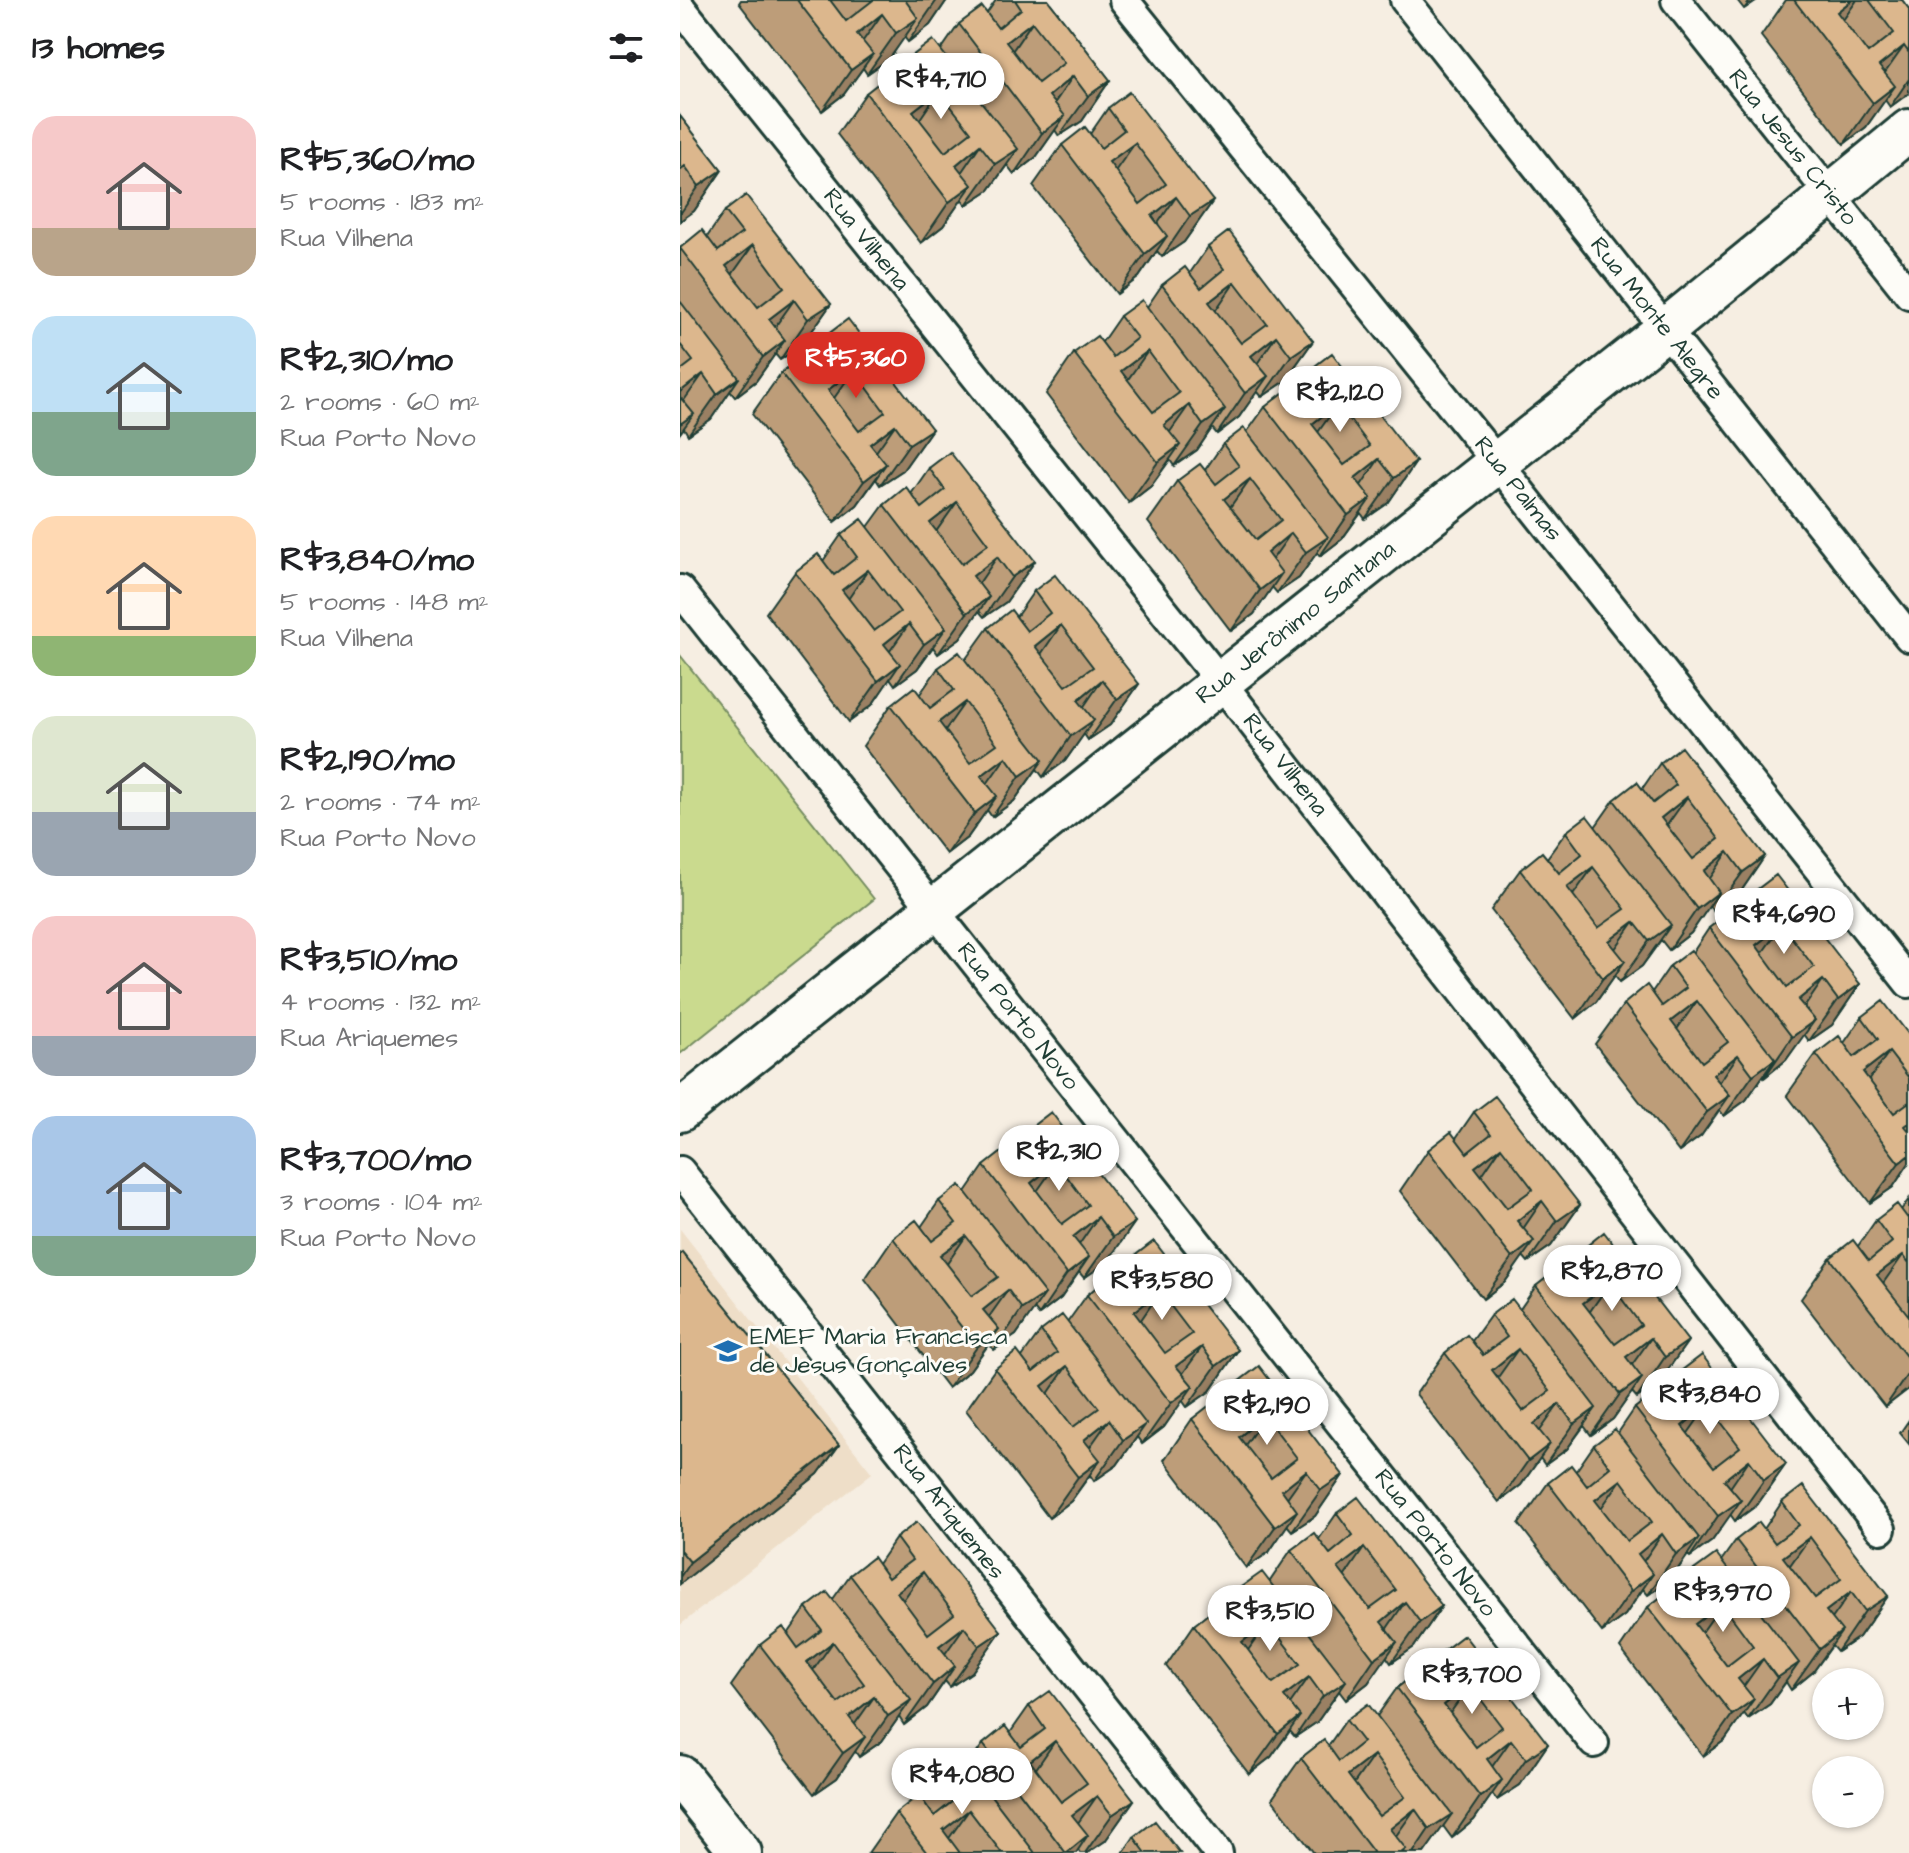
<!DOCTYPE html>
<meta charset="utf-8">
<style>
:root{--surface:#fff;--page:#f2f2f2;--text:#202124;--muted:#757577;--accent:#d93025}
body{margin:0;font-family:"Architects Daughter",sans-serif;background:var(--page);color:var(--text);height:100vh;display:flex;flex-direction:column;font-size:30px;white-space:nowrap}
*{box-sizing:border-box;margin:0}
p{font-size:26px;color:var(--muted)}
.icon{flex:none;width:44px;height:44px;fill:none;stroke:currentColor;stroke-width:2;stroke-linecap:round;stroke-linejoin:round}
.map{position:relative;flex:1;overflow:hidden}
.panel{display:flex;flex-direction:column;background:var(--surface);width:680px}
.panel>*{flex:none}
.controls{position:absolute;left:1132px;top:1668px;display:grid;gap:16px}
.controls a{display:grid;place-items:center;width:72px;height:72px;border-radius:50%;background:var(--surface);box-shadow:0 2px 6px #0004;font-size:40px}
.price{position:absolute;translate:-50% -68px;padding:0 18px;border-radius:28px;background:#fff;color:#222;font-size:26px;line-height:52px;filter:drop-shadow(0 2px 4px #0008)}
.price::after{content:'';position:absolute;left:50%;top:48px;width:24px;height:18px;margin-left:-12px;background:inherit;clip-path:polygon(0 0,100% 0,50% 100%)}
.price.active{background:var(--accent);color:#fff}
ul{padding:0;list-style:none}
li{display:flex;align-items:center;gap:24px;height:200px;padding:0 32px}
li span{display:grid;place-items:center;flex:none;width:224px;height:160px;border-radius:24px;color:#555}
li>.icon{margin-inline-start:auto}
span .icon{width:96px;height:96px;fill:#fffc;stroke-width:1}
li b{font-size:34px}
h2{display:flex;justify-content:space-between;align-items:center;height:96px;padding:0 32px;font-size:34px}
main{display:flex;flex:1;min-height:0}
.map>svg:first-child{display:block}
</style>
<main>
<section class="panel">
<h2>13 homes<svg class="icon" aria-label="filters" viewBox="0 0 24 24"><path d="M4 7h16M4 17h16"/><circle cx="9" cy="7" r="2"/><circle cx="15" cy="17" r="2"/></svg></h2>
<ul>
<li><span style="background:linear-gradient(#f6c9c9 70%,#b9a48a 0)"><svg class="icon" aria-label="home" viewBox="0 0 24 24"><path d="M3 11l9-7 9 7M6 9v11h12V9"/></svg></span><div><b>R$5,360/mo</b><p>5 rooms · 183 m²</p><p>Rua Vilhena</p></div></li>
<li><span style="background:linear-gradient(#bfe0f5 60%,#7fa58c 0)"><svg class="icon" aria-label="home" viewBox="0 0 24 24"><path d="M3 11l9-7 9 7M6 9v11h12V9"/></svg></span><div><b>R$2,310/mo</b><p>2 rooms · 60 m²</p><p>Rua Porto Novo</p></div></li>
<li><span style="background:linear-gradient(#ffd9b3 75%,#8fb573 0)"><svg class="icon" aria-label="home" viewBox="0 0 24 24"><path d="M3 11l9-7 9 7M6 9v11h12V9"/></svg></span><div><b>R$3,840/mo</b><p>5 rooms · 148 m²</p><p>Rua Vilhena</p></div></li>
<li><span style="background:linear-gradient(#dfe7d0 60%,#9aa5b1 0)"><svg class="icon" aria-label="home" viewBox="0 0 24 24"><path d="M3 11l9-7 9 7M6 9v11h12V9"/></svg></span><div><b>R$2,190/mo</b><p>2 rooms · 74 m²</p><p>Rua Porto Novo</p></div></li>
<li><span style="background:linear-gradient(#f6c9c9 75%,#9aa5b1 0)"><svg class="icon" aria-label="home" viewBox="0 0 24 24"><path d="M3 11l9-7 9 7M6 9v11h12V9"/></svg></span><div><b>R$3,510/mo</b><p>4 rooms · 132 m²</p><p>Rua Ariquemes</p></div></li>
<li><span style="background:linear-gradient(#a9c7e8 75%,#7fa58c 0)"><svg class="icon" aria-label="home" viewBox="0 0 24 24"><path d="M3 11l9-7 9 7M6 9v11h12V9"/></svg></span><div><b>R$3,700/mo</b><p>3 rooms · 104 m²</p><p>Rua Porto Novo</p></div></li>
</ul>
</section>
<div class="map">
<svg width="1229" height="1853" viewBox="0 0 1229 1853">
<rect width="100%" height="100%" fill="#f6eee2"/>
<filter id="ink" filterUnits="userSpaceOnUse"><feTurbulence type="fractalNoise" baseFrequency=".0125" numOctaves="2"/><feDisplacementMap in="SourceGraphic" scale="16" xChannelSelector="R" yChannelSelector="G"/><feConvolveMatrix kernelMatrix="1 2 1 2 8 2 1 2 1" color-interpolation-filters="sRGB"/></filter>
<g filter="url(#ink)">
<path fill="#eedec8" d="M0,1229L192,1473L0,1625Z"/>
<path fill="#cada8e" stroke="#748c61" stroke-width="2" d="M0,655L194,899L0,1054Z"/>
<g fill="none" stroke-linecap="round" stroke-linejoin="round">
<g stroke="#1f3d34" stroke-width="34">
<g id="street">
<path id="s1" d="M444,0L816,461L1229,983"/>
<path id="s2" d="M725,0L1229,637"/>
<path id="s3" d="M996,0L1229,294"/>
<path id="s4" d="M0,7L539,680L1201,1529"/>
<path id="s5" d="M0,590L914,1743"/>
<path id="s6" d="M0,1171L538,1853"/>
</g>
</g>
<g stroke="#1f3d34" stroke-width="46">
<g id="secondary">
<path id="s7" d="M0,1111L986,329L1229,130"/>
<path d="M0,1776L61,1853"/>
</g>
</g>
<use href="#street" stroke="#fdfcf7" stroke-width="28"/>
<use href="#secondary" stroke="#fdfcf7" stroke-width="40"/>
</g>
<path fill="#bd9d79" stroke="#1f3d34" stroke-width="2" d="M61,0H267L250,25L228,42L224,37L210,58L187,74L183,68L164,94L142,111L59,3Z
M316,0H368L430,80L402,121L379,136L375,130L356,157L334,174L327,165L309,190L286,205L282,199L263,226L241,243L157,134L186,93L214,82L232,56L261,50L279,24L307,13Z
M1057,0H1077L1064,9Z
M1106,0H1222L1229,9V93L1210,107L1205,100L1186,127L1164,144L1081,36Z
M428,108L533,201L504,242L482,257L477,251L459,277L437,294L353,186L382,145L410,134Z
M0,116L42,170L14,211L0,221Z
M45,211L151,304L122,345L100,360L95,354L76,381L55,397L50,391L31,419L8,435L4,428L0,433V248L27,237Z
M528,247L633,341L604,382L582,397L577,391L559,417L537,434L532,428L517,450L494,466L490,460L471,486L449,503L366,394L394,353L422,342L440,316L467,307L482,285L510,273Z
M147,335L252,429L223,470L200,485L196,479L177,505L155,522L72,414L101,373L128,362Z
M631,369L736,462L708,503L685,519L681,513L662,539L640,556L637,552L619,578L597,593L592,587L574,614L551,631L468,522L497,481L525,470L543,444L567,432L585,407L613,396Z
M249,468L355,561L326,602L304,617L299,611L280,638L258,654L253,647L237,669L215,685L210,678L192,705L169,722L86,613L115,572L143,561L161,535L188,527L204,505L231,494Z
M354,591L459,684L430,725L408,740L404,734L385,761L363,777L357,769L334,801L312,817L307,810L288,837L266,854L183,746L211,705L240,694L258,668L285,660L308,628L336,617Z
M980,763L1085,856L1057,897L1034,912L1029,906L1011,933L989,950L981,940L962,966L940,982L935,975L916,1002L895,1019L811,910L840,870L867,858L886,832L915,827L934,800L962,789Z
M1075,891L1180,984L1152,1025L1129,1041L1124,1034L1106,1060L1084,1078L1083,1076L1066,1100L1044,1116L1039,1109L1021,1136L999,1152L915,1044L944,1004L972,992L990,966L1013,952L1029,928L1057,917Z
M1182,1017L1229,1035V1163L1213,1187L1190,1203L1107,1095L1136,1054L1164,1043Z
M794,1112L900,1205L871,1246L848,1262L843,1256L825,1282L803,1299L720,1191L748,1150L776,1138Z
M350,1128L455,1222L427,1262L404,1278L399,1272L381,1298L359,1315L354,1309L336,1335L314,1350L309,1344L290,1370L268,1388L185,1279L213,1238L241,1227L259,1201L286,1192L304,1166L332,1155Z
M1229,1199V1387L1227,1390L1205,1407L1121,1299L1150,1258L1178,1246L1196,1220L1221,1210Z
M903,1249L1008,1341L979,1382L957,1398L952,1392L933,1419L911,1435L904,1426L887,1449L865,1465L860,1458L841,1485L819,1502L736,1394L765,1353L792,1341L811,1315L840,1309L856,1286L884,1275Z
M0,1254L159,1445L138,1474L0,1584Z
M453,1257L558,1350L530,1391L507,1407L502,1400L484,1427L462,1444L457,1437L437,1465L414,1481L410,1475L391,1501L369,1518L286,1410L315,1369L342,1357L361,1331L387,1323L407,1295L435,1283Z
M1001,1371L1106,1464L1077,1505L1055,1521L1050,1514L1032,1541L1010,1557L1008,1555L991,1579L968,1595L963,1589L945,1615L922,1632L839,1524L868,1483L896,1471L914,1445L938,1433L955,1408L983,1397Z
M558,1382L663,1475L635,1516L612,1531L607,1525L589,1552L566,1568L484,1460L512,1419L540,1408Z
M1229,1420V1444L1220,1433Z
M1102,1502L1208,1596L1179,1637L1157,1652L1152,1646L1133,1672L1111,1690L1106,1682L1090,1704L1068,1719L1064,1713L1045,1740L1023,1756L940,1648L968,1607L996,1596L1014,1570L1041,1561L1056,1540L1084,1529Z
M657,1513L762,1606L734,1647L711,1663L706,1656L688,1683L666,1700L659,1691L637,1722L615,1737L610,1731L591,1757L569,1774L486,1666L514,1625L542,1613L561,1587L590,1581L611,1550L639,1539Z
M216,1538L321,1631L292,1672L270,1687L265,1681L247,1707L224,1725L219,1717L202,1741L179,1757L175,1751L157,1778L134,1794L51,1686L80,1645L108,1634L126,1608L153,1599L170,1575L198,1564Z
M763,1651L868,1744L840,1785L817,1800L812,1794L794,1820L772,1838L763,1826L744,1853H634L592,1799L621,1758L648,1746L666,1720L697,1716L717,1688L745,1677Z
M349,1706L454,1800L425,1841L407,1853H400L398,1850L396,1853H188L216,1813L244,1801L262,1776L288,1765L303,1744L330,1733Z
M454,1837L500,1853H443Z"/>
<path fill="#9a8063" stroke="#1f3d34" stroke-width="2" d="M257,0H267L250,25L228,42Z
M1071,0H1077L1064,9Z
M1172,0H1177L1154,33L1157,12Z
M202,14L173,55L177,34Z
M238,18L210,58L187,74L216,33Z
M352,22L324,63L326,42Z
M1224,46L1195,87L1199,66Z
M193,54L164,94L142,111L171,70Z
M393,76L365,117L369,96Z
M1229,79V93L1210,107Z
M430,80L402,121L379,136L408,96Z
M1215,86L1186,127L1164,144L1193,103Z
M259,91L231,132L233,111Z
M385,116L356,157L334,174L362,133Z
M455,143L426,184L429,162Z
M300,145L272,186L276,165Z
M338,149L309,190L286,205L315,164Z
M42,170L14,211L0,221V214L19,186Z
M292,185L263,226L241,243L269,202Z
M496,197L468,238L472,216Z
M533,201L504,242L482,257L510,216Z
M487,236L459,277L437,294L465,254Z
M73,245L44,286L46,266Z
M555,282L527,323L529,302Z
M114,300L85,341L89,319Z
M151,304L122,345L100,360L128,319Z
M596,336L568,377L571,356Z
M105,340L76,381L55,397L83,357Z
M633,341L604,382L582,397L611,356Z
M468,351L439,392L441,371Z
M174,370L145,411L148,390Z
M23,374L0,406V392Z
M588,376L559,417L537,434L565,393Z
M59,378L31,419L8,435L37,394Z
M658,404L629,445L632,424Z
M509,405L480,446L484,425Z
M545,409L517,450L494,466L523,425Z
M14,414L0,433V424Z
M215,425L186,466L190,444Z
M252,429L223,470L200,485L229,444Z
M500,445L471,486L449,503L478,462Z
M699,459L671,500L675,478Z
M736,462L708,503L685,519L714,478Z
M206,464L177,505L155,522L184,481Z
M570,479L541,520L544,499Z
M691,498L662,539L640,556L668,515Z
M277,502L248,543L250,523Z
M611,533L582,574L587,553Z
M648,537L619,578L597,593L626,552Z
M317,557L289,598L293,576Z
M355,561L326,602L304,617L332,577Z
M188,570L160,611L162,590Z
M602,573L574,614L551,631L580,590Z
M309,597L280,638L258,654L287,613Z
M229,624L200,665L204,644Z
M381,625L353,666L355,646Z
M266,628L237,669L215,685L244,644Z
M220,664L192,705L169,722L198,681Z
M422,680L394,721L398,700Z
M459,684L430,725L408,740L437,699Z
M285,702L256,743L259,722Z
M414,720L385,761L363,777L391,736Z
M326,757L297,798L301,776Z
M363,760L334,801L312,817L340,776Z
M317,796L288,837L266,854L295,813Z
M1007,797L978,838L981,818Z
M1048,852L1020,893L1024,871Z
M1085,856L1057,897L1034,912L1063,872Z
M913,867L884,908L887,887Z
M1039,892L1011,933L989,950L1017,909Z
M954,922L925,963L929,941Z
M991,925L962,966L940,982L969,941Z
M1102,925L1073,966L1076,945Z
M945,961L916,1002L895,1019L923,978Z
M1143,980L1115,1021L1118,1000Z
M1180,984L1152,1025L1129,1041L1158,1000Z
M1017,1001L988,1042L991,1021Z
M1135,1020L1106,1060L1084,1078L1112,1037Z
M1209,1052L1180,1092L1183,1072Z
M1058,1055L1030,1096L1033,1075Z
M1095,1059L1066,1100L1044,1116L1073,1075Z
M1050,1095L1021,1136L999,1152L1027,1112Z
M821,1147L793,1188L795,1167Z
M1229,1155V1163L1213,1187L1190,1203L1219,1163Z
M377,1163L348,1204L351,1183Z
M862,1201L834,1242L837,1221Z
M900,1205L871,1246L848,1262L877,1221Z
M418,1217L390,1258L393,1237Z
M455,1222L427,1262L404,1278L433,1237Z
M286,1236L258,1277L260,1255Z
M854,1241L825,1282L803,1299L832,1258Z
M1223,1255L1194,1296L1197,1275Z
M409,1257L381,1298L359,1315L387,1274Z
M930,1283L901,1324L903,1303Z
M328,1290L299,1331L303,1310Z
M480,1292L452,1333L454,1312Z
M365,1294L336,1335L314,1350L342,1309Z
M319,1329L290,1370L268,1388L297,1347Z
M971,1338L942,1379L946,1357Z
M1008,1341L979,1382L957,1398L985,1357Z
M522,1347L493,1387L496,1366Z
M838,1349L809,1390L812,1370Z
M558,1350L530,1391L507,1407L536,1366Z
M387,1366L359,1407L362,1386Z
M1229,1372V1387L1227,1390L1205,1407Z
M962,1378L933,1419L911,1435L940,1394Z
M513,1386L484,1427L462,1444L491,1403Z
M879,1404L850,1445L854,1424Z
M1028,1405L999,1446L1002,1426Z
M916,1408L887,1449L865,1465L894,1424Z
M585,1416L557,1457L559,1437Z
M429,1420L400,1461L404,1440Z
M466,1424L437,1465L414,1481L443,1440Z
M870,1444L841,1485L819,1502L848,1461Z
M159,1445L138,1474L0,1584V1577L10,1562Z
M420,1460L391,1501L369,1518L398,1477Z
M1069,1460L1041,1501L1044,1480Z
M1106,1464L1077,1505L1055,1521L1084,1480Z
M626,1471L597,1512L602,1490Z
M663,1475L635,1516L612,1531L641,1490Z
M941,1480L912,1521L915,1500Z
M1061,1500L1032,1541L1010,1557L1038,1516Z
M617,1511L589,1552L566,1568L595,1527Z
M982,1534L954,1575L958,1554Z
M1130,1537L1101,1578L1103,1557Z
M1019,1538L991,1579L968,1595L996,1554Z
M684,1548L656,1589L658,1568Z
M243,1572L214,1613L217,1592Z
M973,1574L945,1615L922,1632L951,1591Z
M1171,1592L1142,1633L1146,1611Z
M1208,1596L1179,1637L1157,1652L1185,1611Z
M725,1602L697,1643L701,1622Z
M1042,1604L1013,1645L1015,1624Z
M762,1606L734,1647L711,1663L740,1622Z
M588,1622L559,1663L562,1642Z
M284,1627L255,1668L259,1646Z
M321,1631L292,1672L270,1687L299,1646Z
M1162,1631L1133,1672L1111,1690L1140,1649Z
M153,1642L124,1683L127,1662Z
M717,1642L688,1683L666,1700L694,1659Z
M1083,1659L1054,1700L1058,1679Z
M1119,1663L1090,1704L1068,1719L1097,1678Z
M275,1666L247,1707L224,1725L253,1684Z
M629,1677L600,1718L604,1696Z
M666,1681L637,1722L615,1737L643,1696Z
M790,1685L761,1726L764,1705Z
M194,1697L165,1738L169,1717Z
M1074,1699L1045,1740L1023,1756L1052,1715Z
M231,1700L202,1741L179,1757L208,1716Z
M620,1716L591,1757L569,1774L598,1734Z
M185,1737L157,1778L134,1794L163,1753Z
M831,1740L802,1781L807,1759Z
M375,1741L347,1782L350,1761Z
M868,1744L840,1785L817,1800L846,1759Z
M694,1755L665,1796L668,1775Z
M822,1780L794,1820L772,1838L800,1797Z
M417,1796L388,1837L392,1815Z
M454,1800L425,1841L407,1853H405L432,1815Z
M735,1809L706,1850L710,1829Z
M289,1810L260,1851L263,1830Z
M772,1814L744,1853H733L749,1829Z
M408,1835L396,1853H386Z"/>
<path fill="#dcb78d" stroke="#1f3d34" stroke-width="2" fill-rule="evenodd" d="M117,0H150L166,21L192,1L191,0H225L238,18L216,33L202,14L177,34L193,54L171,70Z
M335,0H368L430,80L408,96L393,76L369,96L385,116L362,133L279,24L302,7L318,28L341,9ZM352,22L384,63L358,83L326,42Z
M1114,0H1172L1157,12L1188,53L1214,33L1189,0H1222L1229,9V53L1224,46L1199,66L1215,86L1193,103Z
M253,40L338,149L315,164L300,145L276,165L292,185L269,202L186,93L209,75L225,96L248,78L232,56ZM259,91L291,132L265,152L233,111Z
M449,92L533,201L510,216L496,197L472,216L487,236L465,254L382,145L405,127L421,148L444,130L428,108ZM455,143L486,184L460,204L429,162Z
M0,116L42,170L19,186L5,166L0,170Z
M66,195L151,304L128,319L114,300L89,319L105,340L83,357L0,248L22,230L38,251L62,233L45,211ZM73,245L104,287L78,307L46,266Z
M549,231L633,341L611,356L596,336L571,356L588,376L565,393L482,285L505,267L521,288L544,269L528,247ZM555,282L587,324L561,343L529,302Z
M462,300L545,409L523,425L509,405L484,425L500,445L478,462L394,353L417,336L433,357L457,338L440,316ZM468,351L499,393L473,412L441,371Z
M0,301L59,378L37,394L23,374L0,392V371L13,361L0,344Z
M168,319L252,429L229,444L215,425L190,444L206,464L184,481L101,373L123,355L139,376L163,357L147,335ZM174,370L205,412L179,431L148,390Z
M652,353L736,462L714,478L699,459L675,478L691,498L668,515L585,407L608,389L624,410L647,391L631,369ZM658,404L690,446L664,465L632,424Z
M0,397L14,414L0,424Z
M564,428L648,537L626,552L611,533L587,553L602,573L580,590L497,481L520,464L536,484L559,466L543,444ZM570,479L601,520L576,540L544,499Z
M270,452L355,561L332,577L317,557L293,576L309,597L287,613L204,505L226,487L242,508L265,490L249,468ZM277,502L308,544L282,564L250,523Z
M182,519L266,628L244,644L229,624L204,644L220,664L198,681L115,572L138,554L154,575L177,557L161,535ZM188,570L220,612L194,631L162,590Z
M375,575L459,684L437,699L422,680L398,700L414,720L391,736L308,628L331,610L347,631L370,613L354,591ZM381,625L413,667L386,686L355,646Z
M279,652L363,760L340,776L326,757L301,776L317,796L295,813L211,705L234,687L250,708L274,690L258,668ZM285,702L317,744L290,763L259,722Z
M1001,747L1085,856L1063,872L1048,852L1024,871L1039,892L1017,909L934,800L957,782L973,803L996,785L980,763ZM1007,797L1039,839L1013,859L981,818Z
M907,816L991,925L969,941L954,922L929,941L945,961L923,978L840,870L862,852L879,873L902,854L886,832ZM913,867L945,909L918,928L887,887Z
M1096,875L1180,984L1158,1000L1143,980L1118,1000L1135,1020L1112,1037L1029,928L1052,910L1067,931L1091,913L1075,891ZM1102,925L1134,967L1107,987L1076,945Z
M1011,950L1095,1059L1073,1075L1058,1055L1033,1075L1050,1095L1027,1112L944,1004L967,985L982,1006L1006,988L990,966ZM1017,1001L1048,1042L1022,1062L991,1021Z
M1203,1001L1229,1035V1078L1209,1052L1183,1072L1214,1113L1229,1102V1123L1225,1126L1229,1131V1155L1219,1163L1136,1054L1159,1036L1174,1057L1198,1039L1182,1017Z
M815,1096L900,1205L877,1221L862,1201L837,1221L854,1241L832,1258L748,1150L771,1132L787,1153L811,1134L794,1112ZM821,1147L853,1189L827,1208L795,1167Z
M371,1112L455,1222L433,1237L418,1217L393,1237L409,1257L387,1274L304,1166L327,1148L342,1169L366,1151L350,1128ZM377,1163L408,1205L382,1224L351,1183Z
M280,1185L365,1294L342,1309L328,1290L303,1310L319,1329L297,1347L213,1238L236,1220L252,1241L276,1223L259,1201ZM286,1236L318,1277L292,1296L260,1255Z
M1217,1204L1229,1220V1263L1223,1255L1197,1275L1229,1316V1360L1150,1258L1173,1240L1189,1261L1212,1242L1196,1220Z
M924,1232L1008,1341L985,1357L971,1338L946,1357L962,1378L940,1394L856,1286L879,1268L895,1289L918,1271L903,1249ZM930,1283L961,1325L935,1344L903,1303Z
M474,1241L558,1350L536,1366L522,1347L496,1366L513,1386L491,1403L407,1295L430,1276L445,1297L469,1279L453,1257ZM480,1292L512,1334L485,1353L454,1312Z
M2,1252L159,1445L10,1562L0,1550V1254Z
M832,1299L916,1408L894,1424L879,1404L854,1424L870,1444L848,1461L765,1353L787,1335L803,1355L827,1337L811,1315ZM838,1349L870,1391L843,1411L812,1370Z
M382,1315L466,1424L443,1440L429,1420L404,1440L420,1460L398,1477L315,1369L337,1351L353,1372L377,1353L361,1331ZM387,1366L419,1408L393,1427L362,1386Z
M1022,1355L1106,1464L1084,1480L1069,1460L1044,1480L1061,1500L1038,1516L955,1408L978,1390L994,1411L1017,1393L1001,1371ZM1028,1405L1060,1447L1034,1467L1002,1426Z
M579,1366L663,1475L641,1490L626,1471L602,1490L617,1511L595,1527L512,1419L535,1401L551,1422L574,1404L558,1382ZM585,1416L617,1458L591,1478L559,1437Z
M935,1429L1019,1538L996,1554L982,1534L958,1554L973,1574L951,1591L868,1483L891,1465L907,1486L930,1467L914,1445ZM941,1480L972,1522L947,1541L915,1500Z
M1123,1486L1208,1596L1185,1611L1171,1592L1146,1611L1162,1631L1140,1649L1056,1540L1079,1522L1095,1543L1119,1525L1102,1502ZM1130,1537L1161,1579L1135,1598L1103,1557Z
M678,1497L762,1606L740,1622L725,1602L701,1622L717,1642L694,1659L611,1550L634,1533L650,1554L673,1535L657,1513ZM684,1548L716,1590L690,1609L658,1568Z
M237,1522L321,1631L299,1646L284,1627L259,1646L275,1666L253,1684L170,1575L193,1557L208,1578L232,1560L216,1538ZM243,1572L274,1614L248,1634L217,1592Z
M1036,1554L1119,1663L1097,1678L1083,1659L1058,1679L1074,1699L1052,1715L968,1607L991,1589L1007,1610L1030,1592L1014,1570ZM1042,1604L1073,1646L1047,1666L1015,1624Z
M582,1572L666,1681L643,1696L629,1677L604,1696L620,1716L598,1734L514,1625L537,1607L553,1628L577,1610L561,1587ZM588,1622L620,1664L593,1683L562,1642Z
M147,1592L231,1700L208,1716L194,1697L169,1717L185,1737L163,1753L80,1645L103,1627L118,1648L142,1630L126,1608ZM153,1642L184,1684L158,1703L127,1662Z
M784,1635L868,1744L846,1759L831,1740L807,1759L822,1780L800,1797L717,1688L740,1670L756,1691L779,1673L763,1651ZM790,1685L822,1727L796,1747L764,1705Z
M370,1691L454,1800L432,1815L417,1796L392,1815L408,1835L386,1853L303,1744L325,1726L341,1747L365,1729L349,1706ZM375,1741L407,1783L381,1802L350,1761Z
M688,1704L772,1814L749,1829L735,1809L710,1829L726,1849L721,1853H694L621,1758L644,1740L659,1761L683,1742L666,1720ZM694,1755L725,1797L699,1816L668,1775Z
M283,1759L355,1853H319L321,1852L289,1810L263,1830L280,1853H247L216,1813L239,1795L254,1816L278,1797L262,1776Z
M475,1821L500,1853H466L454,1837Z"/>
</g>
<defs>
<g id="school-bare" transform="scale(2.16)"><path d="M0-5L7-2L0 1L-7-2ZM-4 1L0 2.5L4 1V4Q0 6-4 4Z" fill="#1f6fb2" stroke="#fdfcf7" stroke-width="2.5" paint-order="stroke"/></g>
</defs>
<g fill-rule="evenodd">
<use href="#school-bare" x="48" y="1351"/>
</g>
<g text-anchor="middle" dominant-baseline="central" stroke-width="6" stroke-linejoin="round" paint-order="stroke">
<g font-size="24" fill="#1f3d34" stroke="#fdfcf7">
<text stroke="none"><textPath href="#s3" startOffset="188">Rua Jesus Cristo</textPath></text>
<text stroke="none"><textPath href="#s4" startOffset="298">Rua Vilhena</textPath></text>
<text stroke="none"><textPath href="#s2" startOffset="406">Rua Monte Alegre</textPath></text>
<text stroke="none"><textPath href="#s1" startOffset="628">Rua Palmas</textPath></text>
<text stroke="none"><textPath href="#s7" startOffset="786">Rua Jerônimo Santana</textPath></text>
<text stroke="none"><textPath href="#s4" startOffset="970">Rua Vilhena</textPath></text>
<text stroke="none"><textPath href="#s5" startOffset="544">Rua Porto Novo</textPath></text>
<text stroke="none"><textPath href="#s6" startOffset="434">Rua Ariquemes</textPath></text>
<text stroke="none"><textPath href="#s5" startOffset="1216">Rua Porto Novo</textPath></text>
</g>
<g font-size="24" fill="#1f3d34" stroke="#fdfcf7" text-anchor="start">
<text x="70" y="1337">EMEF Maria Francisca<tspan x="70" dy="28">de Jesus Gonçalves</tspan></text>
</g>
</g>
</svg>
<div class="controls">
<a>+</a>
<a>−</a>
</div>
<b class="price" style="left:261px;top:121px">R$4,710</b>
<b class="price active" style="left:176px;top:400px">R$5,360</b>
<b class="price" style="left:660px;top:434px">R$2,120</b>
<b class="price" style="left:1104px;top:956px">R$4,690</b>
<b class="price" style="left:379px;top:1193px">R$2,310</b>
<b class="price" style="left:932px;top:1313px">R$2,870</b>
<b class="price" style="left:482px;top:1322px">R$3,580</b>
<b class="price" style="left:1030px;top:1436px">R$3,840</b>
<b class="price" style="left:587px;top:1447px">R$2,190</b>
<b class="price" style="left:1043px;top:1634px">R$3,970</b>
<b class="price" style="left:590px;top:1653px">R$3,510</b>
<b class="price" style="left:792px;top:1716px">R$3,700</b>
<b class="price" style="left:282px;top:1816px">R$4,080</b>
</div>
</main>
